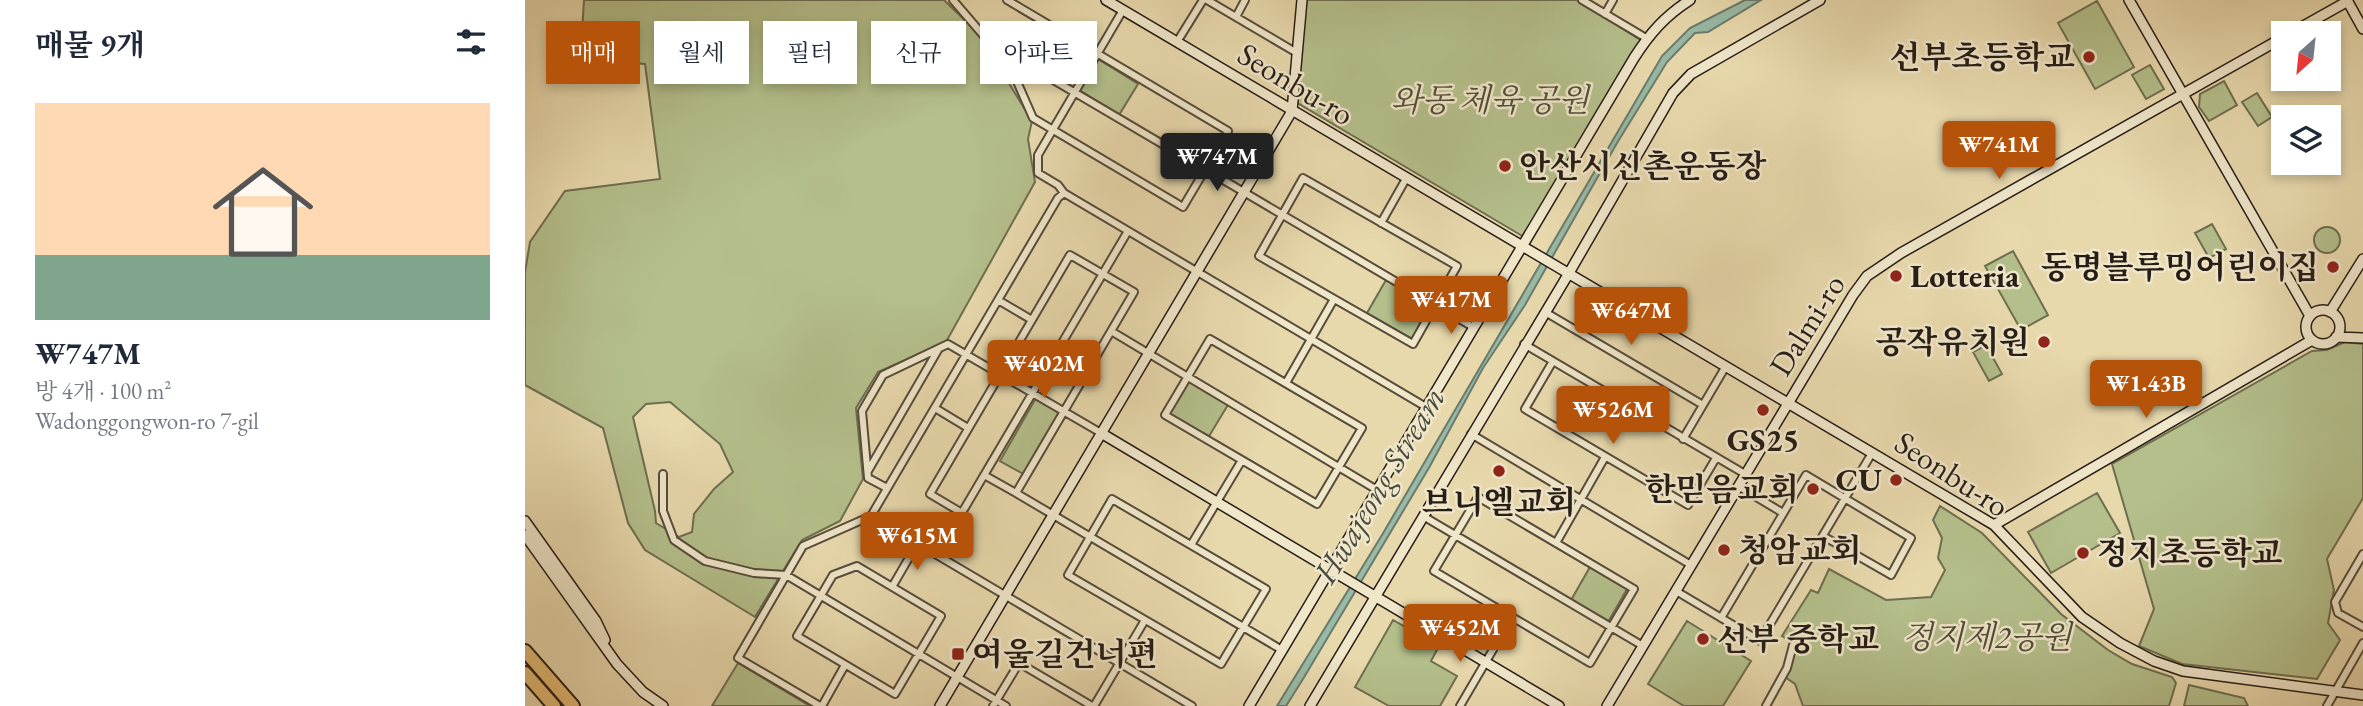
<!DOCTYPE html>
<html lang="ko">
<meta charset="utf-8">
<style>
:root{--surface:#fff;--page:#f6f6f7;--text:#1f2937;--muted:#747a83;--line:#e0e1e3;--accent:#b45309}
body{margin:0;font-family:"EB Garamond","Noto Serif KR",serif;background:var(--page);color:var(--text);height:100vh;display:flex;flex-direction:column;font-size:26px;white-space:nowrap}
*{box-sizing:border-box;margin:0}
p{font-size:23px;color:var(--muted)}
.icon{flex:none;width:38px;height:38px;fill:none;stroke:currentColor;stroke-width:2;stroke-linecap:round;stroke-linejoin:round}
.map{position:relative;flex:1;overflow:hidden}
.details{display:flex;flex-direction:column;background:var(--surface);width:525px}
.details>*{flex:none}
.banner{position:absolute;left:21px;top:21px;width:665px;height:63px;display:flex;gap:14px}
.needle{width:46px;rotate:207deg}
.controls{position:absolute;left:1746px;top:21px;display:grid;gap:14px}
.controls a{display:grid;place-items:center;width:70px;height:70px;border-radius:0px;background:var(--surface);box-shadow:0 4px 10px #0003;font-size:35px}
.price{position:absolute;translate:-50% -60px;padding:0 16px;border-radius:7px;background:var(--accent);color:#fff;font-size:23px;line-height:46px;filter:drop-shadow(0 2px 4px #0008)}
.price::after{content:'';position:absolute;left:50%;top:42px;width:21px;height:16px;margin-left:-10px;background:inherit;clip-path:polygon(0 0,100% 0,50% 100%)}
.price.active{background:#222;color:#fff}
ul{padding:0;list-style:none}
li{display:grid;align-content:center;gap:14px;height:371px;padding:0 35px}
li+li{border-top:2px solid var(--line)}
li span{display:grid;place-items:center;height:217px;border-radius:0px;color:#555}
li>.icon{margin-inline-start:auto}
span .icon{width:126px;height:126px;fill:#fffc;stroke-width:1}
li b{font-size:30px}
h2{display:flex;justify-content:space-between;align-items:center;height:84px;padding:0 35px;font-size:30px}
.tag{padding:0 24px;border-radius:0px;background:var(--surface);box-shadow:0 4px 10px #0003;font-size:24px;line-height:63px}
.tag.active{background:var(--accent);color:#fff}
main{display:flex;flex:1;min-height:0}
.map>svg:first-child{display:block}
</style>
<main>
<section class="details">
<h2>매물 9개<svg class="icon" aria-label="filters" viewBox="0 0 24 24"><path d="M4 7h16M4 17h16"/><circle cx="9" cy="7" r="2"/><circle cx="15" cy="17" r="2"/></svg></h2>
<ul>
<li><span style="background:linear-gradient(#ffd9b3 70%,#7fa58c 0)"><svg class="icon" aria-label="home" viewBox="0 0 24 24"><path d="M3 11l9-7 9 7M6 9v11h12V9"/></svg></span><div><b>₩747M</b><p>방 4개 · 100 m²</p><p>Wadonggongwon-ro 7-gil</p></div></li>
</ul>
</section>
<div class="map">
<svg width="1838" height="706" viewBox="0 0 1838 706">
<rect width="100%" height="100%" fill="#e8d9ad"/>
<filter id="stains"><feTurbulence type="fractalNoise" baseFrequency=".00286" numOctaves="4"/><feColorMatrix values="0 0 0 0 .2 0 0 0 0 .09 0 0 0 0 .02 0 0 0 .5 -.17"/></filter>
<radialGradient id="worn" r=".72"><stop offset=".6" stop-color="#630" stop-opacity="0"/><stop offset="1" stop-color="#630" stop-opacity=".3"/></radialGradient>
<path fill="#b4bf8b" stroke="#6d6e50" stroke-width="2" fill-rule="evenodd" d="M59,0H419L454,34L507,121L503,139L510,182L421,342L353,372L331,408L338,479L315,521L277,540L230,617L120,550L103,523L78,428L0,385V272L5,242L40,191L135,179L120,64L68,60L56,48ZM145,402L195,444L208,472L189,489L169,514L167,532L154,537L131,523L130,511L108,417L121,404Z
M782,0H1052L1117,41L999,237L764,98Z
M1572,1L1609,67L1570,89L1533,23Z
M573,59L613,84L594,115L554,90Z
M1625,65L1639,89L1621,99L1607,75Z
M1699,81L1712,105L1684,121L1674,107L1675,94Z
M1732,93L1747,117L1733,126L1717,102Z
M1687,224L1701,249L1684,258L1670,233Z
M1789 240a13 13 0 1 1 26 0a13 13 0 1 1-26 0Z
M1488,251L1523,315L1496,330L1460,266Z
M861,280L905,307L889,337L886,338L842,313Z
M1820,342L1838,344V498L1802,559L1809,590L1803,623L1815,640L1792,679L1657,664L1614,646L1629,609L1587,464L1787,351L1802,350Z
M1461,345L1477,374L1464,381L1448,352Z
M664,379L704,403L683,438L643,414Z
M511,398L537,413L500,475L475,461Z
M1572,493L1595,533L1526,573L1503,532Z
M1415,506L1457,533L1536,614L1583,650L1607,664L1647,677L1651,683L1644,706H1278L1270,684L1260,677L1270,644L1257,636L1286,590L1293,593L1304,569L1361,600L1406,597L1420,570L1413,558L1417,538L1408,520Z
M1065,567L1102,589L1082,624L1045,602Z
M868,620L914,646L906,661L932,676L915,706H864L830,687Z
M1162,621L1226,661L1198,706H1159L1123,684Z
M213,663L285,706H187Z
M1664,685L1719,698L1723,706H1659Z"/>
<path fill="#98baa6" stroke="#6a7b6c" stroke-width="2" d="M1220,0H1236L1183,32L1170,33L1142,62L1092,143L1000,305L958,368L905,466L778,679L761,706H752L857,535L1137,56L1165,28Z"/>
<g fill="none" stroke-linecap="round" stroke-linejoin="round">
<g stroke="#564c3c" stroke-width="10">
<path id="street" d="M428,0L464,42L948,327
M482,0L703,131L658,207L508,118L490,77L498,62
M682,0L772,53
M1057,0L1121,38
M1080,14L1088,0
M711,17L720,0
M652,42L678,0
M778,178L932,266L888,344L734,256Z
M539,193L533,185L513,173V155L598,10
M856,223L882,177
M473,300L507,320
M1020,312L1178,405
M586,331L852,490
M685,339L837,428L792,504L640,415Z
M999,344L1220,474
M1028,361L1000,409L1163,505L1191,458
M761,383L809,299
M410,408L443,428
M946,434L1166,565
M1158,439L1201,366
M343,471L413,350
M138,474V511L149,540L180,561L229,573L261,575L481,706
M459,475L491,493
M1213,486L1258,513
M362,488L343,478L337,411L358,375L423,344L576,433
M953,497L1109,589L1065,663L909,571Z
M587,499L741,589L696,664L543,575Z
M437,513L405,494L545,255L609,292L491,493L757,650
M346,516L533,198L539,193L901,407
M346,516L667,706
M898,516L1118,646
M1031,543L1080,457
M666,545L717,460
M1838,554L1810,602L1813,613L1838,627
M412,555L603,231
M332,566L416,616L370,694L272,636L308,575Z
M367,587L392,544
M1151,591L1235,641L1347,453
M1196,618L1281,475L1386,538L1366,575L1298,536
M295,706L213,658L278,546L346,516
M297,706L320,665
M468,706L494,663L567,706
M569,706L620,620
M935,706L987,617
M1241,706L1262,668L1268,645
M1802,706L1838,643"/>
</g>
<g stroke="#261d16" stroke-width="12">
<path id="secondary" d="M581,0L1469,525L1557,617L1595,643L1629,661L1658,671L1838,695
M1604,0L1785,316
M1822,0L1838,29
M1766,33L1823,1
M1781 327a17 17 0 1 1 34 0a17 17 0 1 1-34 0Z
M1805,312L1838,259
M1811,337L1838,338
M576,433L1034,706
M0,521L71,621L80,640
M1469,525L1787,340
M0,535L92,664L118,692L138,706
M415,706L767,111L777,0
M724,706L1109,58C1125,33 1140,16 1165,0
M785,706L1044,273L1148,93L1166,74L1295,0
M1082,706L1328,295L1342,276L1376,253L1759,37"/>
</g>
<g stroke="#261d16" stroke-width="16">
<path id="highway" d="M0,651L48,706
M0,673L29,706"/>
</g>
<use href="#street" stroke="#f0e6ca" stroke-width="6"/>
<use href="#secondary" stroke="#f0e6ca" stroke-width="9"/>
<use href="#highway" stroke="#e4bc76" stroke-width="12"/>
</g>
<g fill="#8f2418" stroke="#f0e6ca" stroke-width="2.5">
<circle cx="1564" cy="57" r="7"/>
<circle cx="980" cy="166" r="7"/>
<circle cx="1808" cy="267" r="7"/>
<circle cx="1371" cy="276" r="7"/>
<circle cx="1519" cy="342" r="7"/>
<circle cx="1238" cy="410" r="7"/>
<circle cx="974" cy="471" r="7"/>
<circle cx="1371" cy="480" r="7"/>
<circle cx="1288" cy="489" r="7"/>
<circle cx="1199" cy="550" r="7"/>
<circle cx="1558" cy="553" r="7"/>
<circle cx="1178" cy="639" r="7"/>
<rect x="426" y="647" width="14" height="14" rx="3.5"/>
</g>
<g text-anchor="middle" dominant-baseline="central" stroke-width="5" stroke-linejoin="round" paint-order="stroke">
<g font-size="32" font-weight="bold" fill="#261d16" stroke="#f0e6ca" text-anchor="start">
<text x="1550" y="57" text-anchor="end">선부초등학교</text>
<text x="994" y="166">안산시신촌운동장</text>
<text x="1794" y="267" text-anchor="end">동명블루밍어린이집</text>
<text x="1385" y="276">Lotteria</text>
<text x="1505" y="342" text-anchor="end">공작유치원</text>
<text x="1238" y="440" text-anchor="middle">GS25</text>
<text x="1357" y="480" text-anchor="end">CU</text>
<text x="1274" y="489" text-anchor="end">한믿음교회</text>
<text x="974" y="502" text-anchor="middle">브니엘교회</text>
<text x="1213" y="550">청암교회</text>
<text x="1572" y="553">정지초등학교</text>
<text x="1192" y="639">선부 중학교</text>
<text x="447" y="654">여울길건너편</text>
</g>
<g font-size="32" fill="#261d16" stroke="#f0e6ca">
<text transform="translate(771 84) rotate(31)">Seonbu-ro</text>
<text transform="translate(1282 325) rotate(-58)">Dalmi-ro</text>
<text transform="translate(1427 474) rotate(33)">Seonbu-ro</text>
</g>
<g font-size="32" font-style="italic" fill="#514e39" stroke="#f0e6ca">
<text x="965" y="100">와동 체육 공원</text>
<text x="1462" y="637">정지제2공원</text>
</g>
<g font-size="33" font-style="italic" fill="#484c41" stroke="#f0e6ca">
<text transform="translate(854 485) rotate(-59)">Hwajeong Stream</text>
</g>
</g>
<rect width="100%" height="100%" filter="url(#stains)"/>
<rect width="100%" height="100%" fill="url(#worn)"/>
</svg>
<div class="controls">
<a><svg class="needle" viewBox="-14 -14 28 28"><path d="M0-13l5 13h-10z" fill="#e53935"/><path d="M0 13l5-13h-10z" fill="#747a83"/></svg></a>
<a><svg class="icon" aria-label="layers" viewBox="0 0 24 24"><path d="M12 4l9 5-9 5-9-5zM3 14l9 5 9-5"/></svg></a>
</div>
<b class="price" style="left:1474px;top:181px">₩741M</b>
<b class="price active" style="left:692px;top:193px">₩747M</b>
<b class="price" style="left:926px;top:336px">₩417M</b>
<b class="price" style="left:1106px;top:347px">₩647M</b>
<b class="price" style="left:519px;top:400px">₩402M</b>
<b class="price" style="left:1621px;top:420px">₩1.43B</b>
<b class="price" style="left:1088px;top:446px">₩526M</b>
<b class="price" style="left:392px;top:572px">₩615M</b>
<b class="price" style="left:935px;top:664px">₩452M</b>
<div class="banner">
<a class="tag active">매매</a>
<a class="tag">월세</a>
<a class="tag">필터</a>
<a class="tag">신규</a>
<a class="tag">아파트</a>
</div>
</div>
</main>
